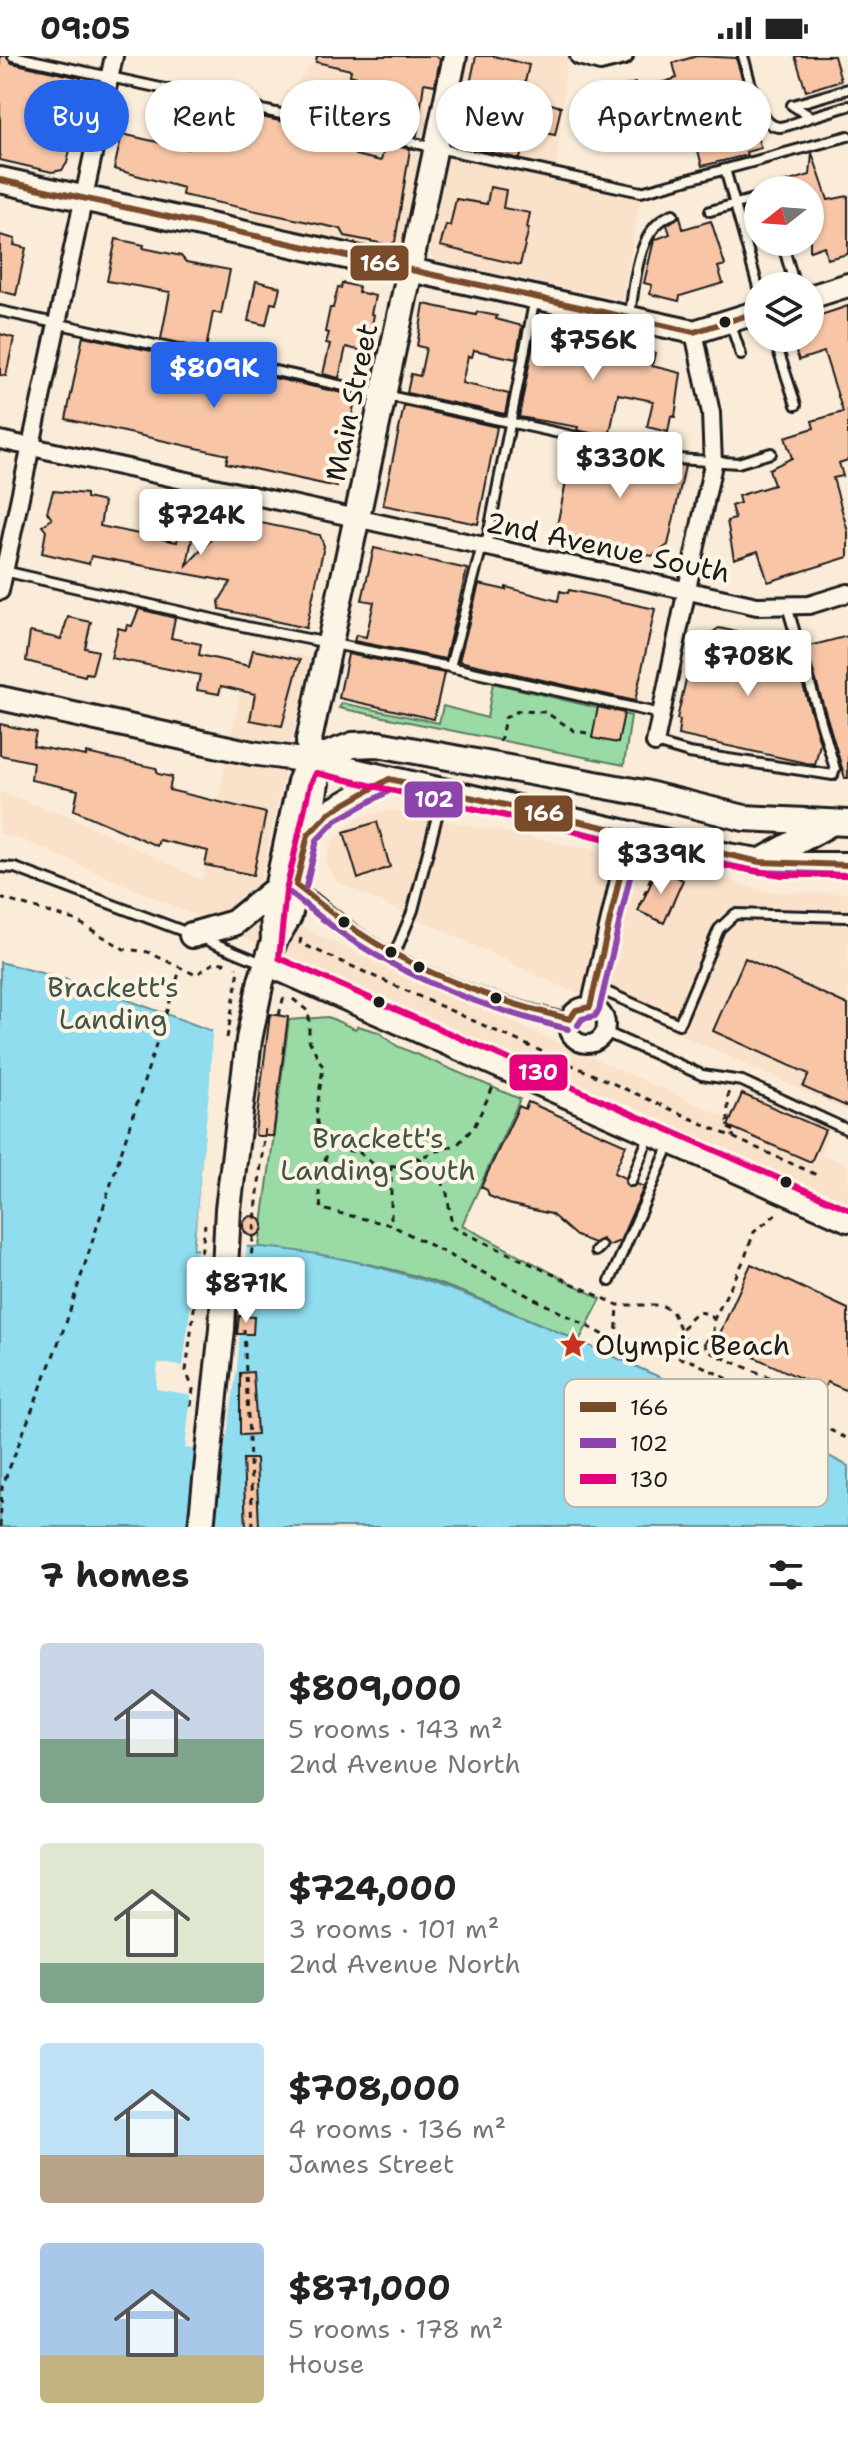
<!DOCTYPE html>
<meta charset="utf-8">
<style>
:root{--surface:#fff;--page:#f6f6f6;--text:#222;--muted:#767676;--accent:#2563eb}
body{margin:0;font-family:"Shantell Sans",sans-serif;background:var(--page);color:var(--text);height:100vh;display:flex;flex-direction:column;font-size:30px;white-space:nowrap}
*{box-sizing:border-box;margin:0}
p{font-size:26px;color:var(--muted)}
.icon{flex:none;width:44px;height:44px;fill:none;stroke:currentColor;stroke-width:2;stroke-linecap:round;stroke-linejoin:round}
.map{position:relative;height:1471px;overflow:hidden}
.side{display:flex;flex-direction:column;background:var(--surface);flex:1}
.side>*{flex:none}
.guide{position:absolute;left:24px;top:24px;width:800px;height:72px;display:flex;gap:16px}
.needle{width:52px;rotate:253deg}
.fabs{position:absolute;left:744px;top:120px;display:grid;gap:16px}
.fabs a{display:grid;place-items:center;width:80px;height:80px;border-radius:50%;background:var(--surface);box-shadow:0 2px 6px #0004;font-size:40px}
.price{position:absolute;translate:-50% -68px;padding:0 18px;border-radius:8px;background:#fff;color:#222;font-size:26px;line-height:52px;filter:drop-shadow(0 2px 4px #0008)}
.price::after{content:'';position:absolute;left:50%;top:48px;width:24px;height:18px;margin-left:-12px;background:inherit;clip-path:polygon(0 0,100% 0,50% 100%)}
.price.current{background:var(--accent);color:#fff}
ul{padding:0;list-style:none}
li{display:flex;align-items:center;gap:24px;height:200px;padding:0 40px}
li span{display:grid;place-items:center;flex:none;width:224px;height:160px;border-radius:8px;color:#555}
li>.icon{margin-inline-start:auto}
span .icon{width:96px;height:96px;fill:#fffc;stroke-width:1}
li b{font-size:34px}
h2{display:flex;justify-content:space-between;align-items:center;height:96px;padding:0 40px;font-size:34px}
.chip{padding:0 28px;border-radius:36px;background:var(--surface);box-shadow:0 2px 6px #0004;font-size:28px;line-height:72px}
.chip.current{background:var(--accent);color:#fff}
.status{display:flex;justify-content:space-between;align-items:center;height:56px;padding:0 40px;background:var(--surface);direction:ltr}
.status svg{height:22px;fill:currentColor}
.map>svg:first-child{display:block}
</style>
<div class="status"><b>09:05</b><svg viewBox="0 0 49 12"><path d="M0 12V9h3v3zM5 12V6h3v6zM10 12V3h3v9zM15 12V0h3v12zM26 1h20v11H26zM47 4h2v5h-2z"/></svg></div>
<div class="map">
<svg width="848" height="1471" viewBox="0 0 848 1471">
<rect width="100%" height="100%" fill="#fbecd9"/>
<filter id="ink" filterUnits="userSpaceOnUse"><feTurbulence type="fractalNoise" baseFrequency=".0125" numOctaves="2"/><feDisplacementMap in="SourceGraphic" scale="16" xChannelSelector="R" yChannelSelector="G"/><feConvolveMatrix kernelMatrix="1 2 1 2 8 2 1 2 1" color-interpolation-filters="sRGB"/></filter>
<g filter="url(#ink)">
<path fill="#fae1ca" d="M317,0H446L399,197L249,163L271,64Z
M469,0H567L556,115L642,132L623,244L435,205L424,190Z
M250,589L310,602L257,840L314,878L728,1062L742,1033L829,1072L822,1098L848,1110V1162L747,1110L294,903L23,784L0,778V736L68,759L202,824Z
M390,754L647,804L772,836L848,837V1055L602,943L569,934L336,825L325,805L334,784L356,763Z"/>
<path fill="#9adba5" stroke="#5b7c60" stroke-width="2" d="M493,627L631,660L624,709L339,652L342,647L439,667L443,650L487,662Z
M328,961L355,973L358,970L378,976L397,990L520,1043L462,1169L601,1243L579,1285C524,1261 469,1236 412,1219C362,1204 310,1198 259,1191L289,964Z"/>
<path fill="#8fddef" stroke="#61909b" stroke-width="2" d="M0,906L90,930L212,975L215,997L193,1193C215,1192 238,1190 260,1191C392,1201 509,1254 628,1307C702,1340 777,1372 848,1410V1471H0Z"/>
<path fill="#fbecd9" d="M214,971L219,998L193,1193L210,1026L212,975Z
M247,1187L237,1313L213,1471L203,1394L185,1392L191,1339L156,1333L158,1307L183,1310L198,1189Z"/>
<path fill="#f8c6a7" stroke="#1c1c1c" stroke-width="2" d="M0,0H6L12,7L81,22L75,52L78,61L69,79L73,80L67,107L62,114L52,116L0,104Z
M317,0H435L440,3L435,29L424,27L417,79L347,65L357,21L350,19L351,14L316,6Z
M476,0H494L529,9L522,39L561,51L555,79L527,73L520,103L462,90L475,29L470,28Z
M697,0L736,2L749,45L744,47L761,92L746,96L747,99L702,110L689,59L657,69H652L645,51L631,56L622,31L635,27L638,34L677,22L673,7Z
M795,0H834L841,24L806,35Z
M202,48L358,82L355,99L381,105L385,88L410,93L395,186L389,189L345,180L341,173L182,139L183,132L114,113L122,78L188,93Z
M812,97L828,144L848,140V198L827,203L824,190L810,195V134H774L773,130L810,119Z
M490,131L506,134L503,152L530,157L527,172H529L520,209L440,190L446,169L450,170L456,143L487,148Z
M680,160L683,173L711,165L725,209L718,211L723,227L680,240L679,245L650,238L652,229L644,227L654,184L670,178L667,169Z
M0,179L15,183L14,189L26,192L16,239L0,235Z
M116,183L144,189L143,192L181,200L186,206L230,214L221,258L213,256L206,293L161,283L170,236L107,225Z
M256,225L280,231L276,248L271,247L266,269L248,265Z
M342,227L359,231L358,236L375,240L371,258L374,259L369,283L365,282L362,295L346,291L339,322L323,318L330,288L326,287L329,277L325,276L330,252H333L338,231L341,232Z
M424,248L476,259L477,256L497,260L496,263L522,270L516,303L474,294L472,301L468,300L462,327L509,338L505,358L407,337L411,318L420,320L426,292L417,290Z
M848,250V404L839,407L843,420L833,422L848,476V501L768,526L758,495L734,503L727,465L735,463L731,450L740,447L738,440L774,429L769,413L792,402L785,381L814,372L812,365L843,356L824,296L799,304L791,282H810V273L817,271L815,261Z
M547,270L584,278L583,282L655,297L652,310L681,317L675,361L671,360L668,376L647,371L653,345L618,338L609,381L577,374L578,371L519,361L536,273L546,275Z
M0,278L14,282L6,320L0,319Z
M83,280L356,340L337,431L226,407L228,399L66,363Z
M404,350L497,371L478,468L383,449Z
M574,388L685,410L668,489L652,500L555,479Z
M53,435L86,438V442L104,446L100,470L177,486L184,453L197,456L187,509L220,474L228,482L232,461L320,479L324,490L306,572L220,553L219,545L231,526L91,500L89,508L42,497L46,475L42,470L52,463L47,456Z
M374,492L467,513L445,603L354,585L356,579L366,581L374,546L362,544Z
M479,528L506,534V531L558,545L560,535L568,537L569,534L655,553L635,645L459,605Z
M139,553L175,562L171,582L201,588L199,599L249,610L253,594L300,604L282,670L250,664L255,638L221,630L219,638L197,634L200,619L111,602L118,572L126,574L127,569L132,570Z
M68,561L91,566L85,592L98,595L92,618L86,617L85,620L26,605L30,576L61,583Z
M719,572L773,584L781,588L784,598L793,595L820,687L815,709L678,679L680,664L677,663L692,597L696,587Z
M848,580V722H845L806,591Z
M348,598L444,617L434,663L339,642Z
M598,651L624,657L618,687L592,682Z
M0,668L36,676L33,690L86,700V697L156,712L158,718L172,721L169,734L266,757L253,819L205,809L208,795L159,784L157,790L74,754L78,734L31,724L33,706L0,699Z
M377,766L390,811L358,823L344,776Z
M658,812L683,824L664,867L638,855Z
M745,902L848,949V1051L803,1031L809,1018L713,975Z
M270,958L288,961L273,1080H258L255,1078Z
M742,1038L825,1074L811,1106L728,1070Z
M528,1046L626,1089L614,1117L625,1122L628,1131L637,1128L644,1131L620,1185L608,1190L602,1183L594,1187L576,1180L551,1158L508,1148L489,1140L487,1134L481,1131L519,1050L525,1053Z
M243 1170a10 10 0 1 1 20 0a10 10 0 1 1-20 0Z
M751,1208L848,1253V1335L827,1326L824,1333L717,1284Z
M239,1260L254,1261L253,1278H237Z
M253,1316L257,1378L242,1379L240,1378V1317Z
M243,1403H256L259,1471H246Z"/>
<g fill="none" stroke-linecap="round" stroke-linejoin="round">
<g stroke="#1c1c1c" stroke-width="14">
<path id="lane" d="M13,0L641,136L848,80
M743,0C749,18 757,72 780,71C790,70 802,64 811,61
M792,49L811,61L848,50
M793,49L848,33
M725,113L758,231
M710,155L758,142
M782,186L795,230
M0,255L678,403L738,407L771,397
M630,258C635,226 637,171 673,158
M730,266L741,299
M774,282L796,349
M486,490L535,242
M4,515L247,571L450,611L482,490
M450,611L661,658
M655,687L689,697L833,719L835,713L787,550
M0,811L15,812L191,878
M300,832C322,848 341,866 364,881C426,921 498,947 570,963
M204,883L265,908
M395,897L413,854L443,737
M595,931L679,968L719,873L735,858L848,861
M605,976L702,1019L742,1025L848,1074
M631,1125L650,1078
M596,1195L601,1190
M610,1225L671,1086"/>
</g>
<g stroke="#1c1c1c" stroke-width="22">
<path id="street" d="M579,0L600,6L624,0
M0,384L757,550L809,549L848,537
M0,535L114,0
M655,687L713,408L711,357L694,276
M568 969a19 19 0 1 1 38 0a19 19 0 1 1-38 0Z
M590,951L630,776"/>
</g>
<g stroke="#1c1c1c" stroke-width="28">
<path id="secondary" d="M455,0L410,214L694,276L758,256
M810,241L848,229
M0,642L252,697L310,705
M267,908L848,1164"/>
</g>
<g stroke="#1c1c1c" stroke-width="30">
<path id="primary" d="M0,124L410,214L309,684L310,705L316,727L308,779L289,860L274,885L261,925L249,984L228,1153L222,1273L201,1471
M310,705L728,800L783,809H848
M310,705L353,689L378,688L644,737L744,762L848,767
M308,779L329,757L389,723
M760,806L827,769
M192,879L234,867L276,833
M274,885L273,851L300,726L308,707"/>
</g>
<path stroke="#1c1c1c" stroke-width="3" stroke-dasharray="6 6" stroke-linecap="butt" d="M500,686L505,662L518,655L545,656L575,675L593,678
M0,842L75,864L124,893L148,896L196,919L215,906L230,908
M640,850L656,808
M301,882L300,887L817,1119
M293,943L309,956V984L323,1011L316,1059L318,1073L324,1085L342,1094L359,1096L373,1108L395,1110L458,1088L474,1071L493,1031
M279,959L285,936
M227,982L239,914L236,912
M728,1036V1072L736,1076L732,1081
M330,1088L318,1128L321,1153L391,1169L616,1285L694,1306L848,1383
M416,1101L437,1114L447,1137L452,1171L618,1249H661L672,1255L684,1281L704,1287L707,1295L807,1337
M391,1109V1169
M245,1258L265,1071
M244,1273L253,1471
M683,1273C690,1258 700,1250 714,1263
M616,1285L618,1249
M705,1286L713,1276L714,1263L744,1204L754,1176L780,1155
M668,1299L684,1281
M191,1350L193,1333L186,1315L205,1168
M0,1471L2,1431L66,1267L180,914"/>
<use href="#lane" stroke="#fcf5e5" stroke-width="8"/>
<use href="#street" stroke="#fcf5e5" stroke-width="16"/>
<use href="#secondary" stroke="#fcf5e5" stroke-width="22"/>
<use href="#primary" stroke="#fcf5e5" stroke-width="24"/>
<g stroke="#fcf5e5" stroke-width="12">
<path id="bus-1" d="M0,124L694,276L758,256
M296,829L308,779L329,757L389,723L760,806L848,809
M296,829C316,844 334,860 355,874C420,918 494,945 570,963
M570,963L576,954L590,951L630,776"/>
</g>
<g stroke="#fcf5e5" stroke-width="12">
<path id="bus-2" d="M306,831L317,784L335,765L391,734L758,816L848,819
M290,837C311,853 331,871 353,885C419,928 492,954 568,973
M578,969L582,963L595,960L599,954L640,778"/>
</g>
<g stroke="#fcf5e5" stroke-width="12">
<path id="bus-3" d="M848,819H782L726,810L316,717L310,729L286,835L279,902L848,1153"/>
</g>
<use href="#bus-1" stroke="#7a4b2a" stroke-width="6"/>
<use href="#bus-2" stroke="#8e44ad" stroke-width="6"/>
<use href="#bus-3" stroke="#e5007d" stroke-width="6"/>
</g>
</g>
<defs>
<g id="sight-bare" transform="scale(2.16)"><path d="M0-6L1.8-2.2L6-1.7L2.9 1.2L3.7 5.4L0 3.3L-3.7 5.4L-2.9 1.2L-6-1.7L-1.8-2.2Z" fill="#c8321e" stroke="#fcf5e5" stroke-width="2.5" paint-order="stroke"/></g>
</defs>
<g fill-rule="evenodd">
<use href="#sight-bare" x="573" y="1289"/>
</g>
<g fill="#1c1c1c" stroke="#fcf5e5" stroke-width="3">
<circle cx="725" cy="266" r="7"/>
<circle cx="344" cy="866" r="7"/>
<circle cx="391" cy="896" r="7"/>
<circle cx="419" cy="911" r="7"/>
<circle cx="496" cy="942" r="7"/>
<circle cx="379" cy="946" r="7"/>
<circle cx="786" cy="1126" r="7"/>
</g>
<g text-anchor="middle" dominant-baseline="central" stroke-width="8" stroke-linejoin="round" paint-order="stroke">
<g font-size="28" fill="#1c1c1c" stroke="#fcf5e5">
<text transform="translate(351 346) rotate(-78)">Main Street</text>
<text transform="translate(608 491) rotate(12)">2nd Avenue South</text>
</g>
<g font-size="28" fill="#425545" stroke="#fcf5e5">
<text x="113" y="931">Brackett's<tspan x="113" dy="32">Landing</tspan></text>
<text x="378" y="1082">Brackett's<tspan x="378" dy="32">Landing South</tspan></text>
</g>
<g font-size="28" fill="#1c1c1c" stroke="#fcf5e5" text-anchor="start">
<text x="595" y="1289">Olympic Beach</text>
</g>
</g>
<rect x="564" y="1323" width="264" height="128" rx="12" fill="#fcf5e5" stroke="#b9b4a9" stroke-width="2"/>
<rect x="580" y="1346" width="36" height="10" fill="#7a4b2a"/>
<rect x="580" y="1382" width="36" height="10" fill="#8e44ad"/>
<rect x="580" y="1418" width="36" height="10" fill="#e5007d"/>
<g font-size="22" fill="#1c1c1c">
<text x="630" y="1359">166</text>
<text x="630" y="1395">102</text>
<text x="630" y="1431">130</text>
</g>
<g stroke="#fcf5e5" stroke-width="3">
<rect x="349" y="188" width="61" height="38" rx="8" fill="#7a4b2a"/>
<rect x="403" y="724" width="61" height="39" rx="8" fill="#8e44ad"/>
<rect x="513" y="738" width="61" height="39" rx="8" fill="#7a4b2a"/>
<rect x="508" y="997" width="61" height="39" rx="8" fill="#e5007d"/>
</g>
<g font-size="22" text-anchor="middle" font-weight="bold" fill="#fff">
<text x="380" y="215">166</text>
<text x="434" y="751">102</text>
<text x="544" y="765">166</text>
<text x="538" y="1024">130</text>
</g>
</svg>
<div class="fabs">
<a><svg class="needle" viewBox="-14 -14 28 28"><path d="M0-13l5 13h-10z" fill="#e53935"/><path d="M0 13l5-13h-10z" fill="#767676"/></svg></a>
<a><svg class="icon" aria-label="layers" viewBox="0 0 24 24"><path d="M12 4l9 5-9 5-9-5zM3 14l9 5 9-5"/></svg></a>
</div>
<b class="price" style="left:593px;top:326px">$756K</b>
<b class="price current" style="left:214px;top:354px">$809K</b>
<b class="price" style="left:620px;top:444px">$330K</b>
<b class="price" style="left:201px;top:501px">$724K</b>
<b class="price" style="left:748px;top:642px">$708K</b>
<b class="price" style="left:661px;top:840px">$339K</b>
<b class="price" style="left:246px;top:1269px">$871K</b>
<div class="guide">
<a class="chip current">Buy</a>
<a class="chip">Rent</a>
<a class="chip">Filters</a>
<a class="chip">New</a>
<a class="chip">Apartment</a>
</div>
</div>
<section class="side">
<h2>7 homes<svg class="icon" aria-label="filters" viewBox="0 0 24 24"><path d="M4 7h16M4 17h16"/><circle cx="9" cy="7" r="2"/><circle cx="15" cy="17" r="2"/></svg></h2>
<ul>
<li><span style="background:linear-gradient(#c9d6e8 60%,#7fa58c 0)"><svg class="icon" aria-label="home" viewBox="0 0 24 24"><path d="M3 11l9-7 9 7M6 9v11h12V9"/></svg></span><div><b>$809,000</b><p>5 rooms · 143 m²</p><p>2nd Avenue North</p></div></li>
<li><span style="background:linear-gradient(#dfe7d0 75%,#7fa58c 0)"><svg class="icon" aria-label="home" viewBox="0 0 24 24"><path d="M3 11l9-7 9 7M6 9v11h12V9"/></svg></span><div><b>$724,000</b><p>3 rooms · 101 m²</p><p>2nd Avenue North</p></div></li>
<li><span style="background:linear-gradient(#bfe0f5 70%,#b9a48a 0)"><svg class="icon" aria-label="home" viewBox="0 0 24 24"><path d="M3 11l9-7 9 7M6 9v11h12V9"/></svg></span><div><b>$708,000</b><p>4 rooms · 136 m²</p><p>James Street</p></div></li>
<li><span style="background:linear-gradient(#a9c7e8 70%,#c2b280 0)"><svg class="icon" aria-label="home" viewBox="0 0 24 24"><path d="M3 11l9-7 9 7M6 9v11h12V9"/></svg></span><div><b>$871,000</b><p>5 rooms · 178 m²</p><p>House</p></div></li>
</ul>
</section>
